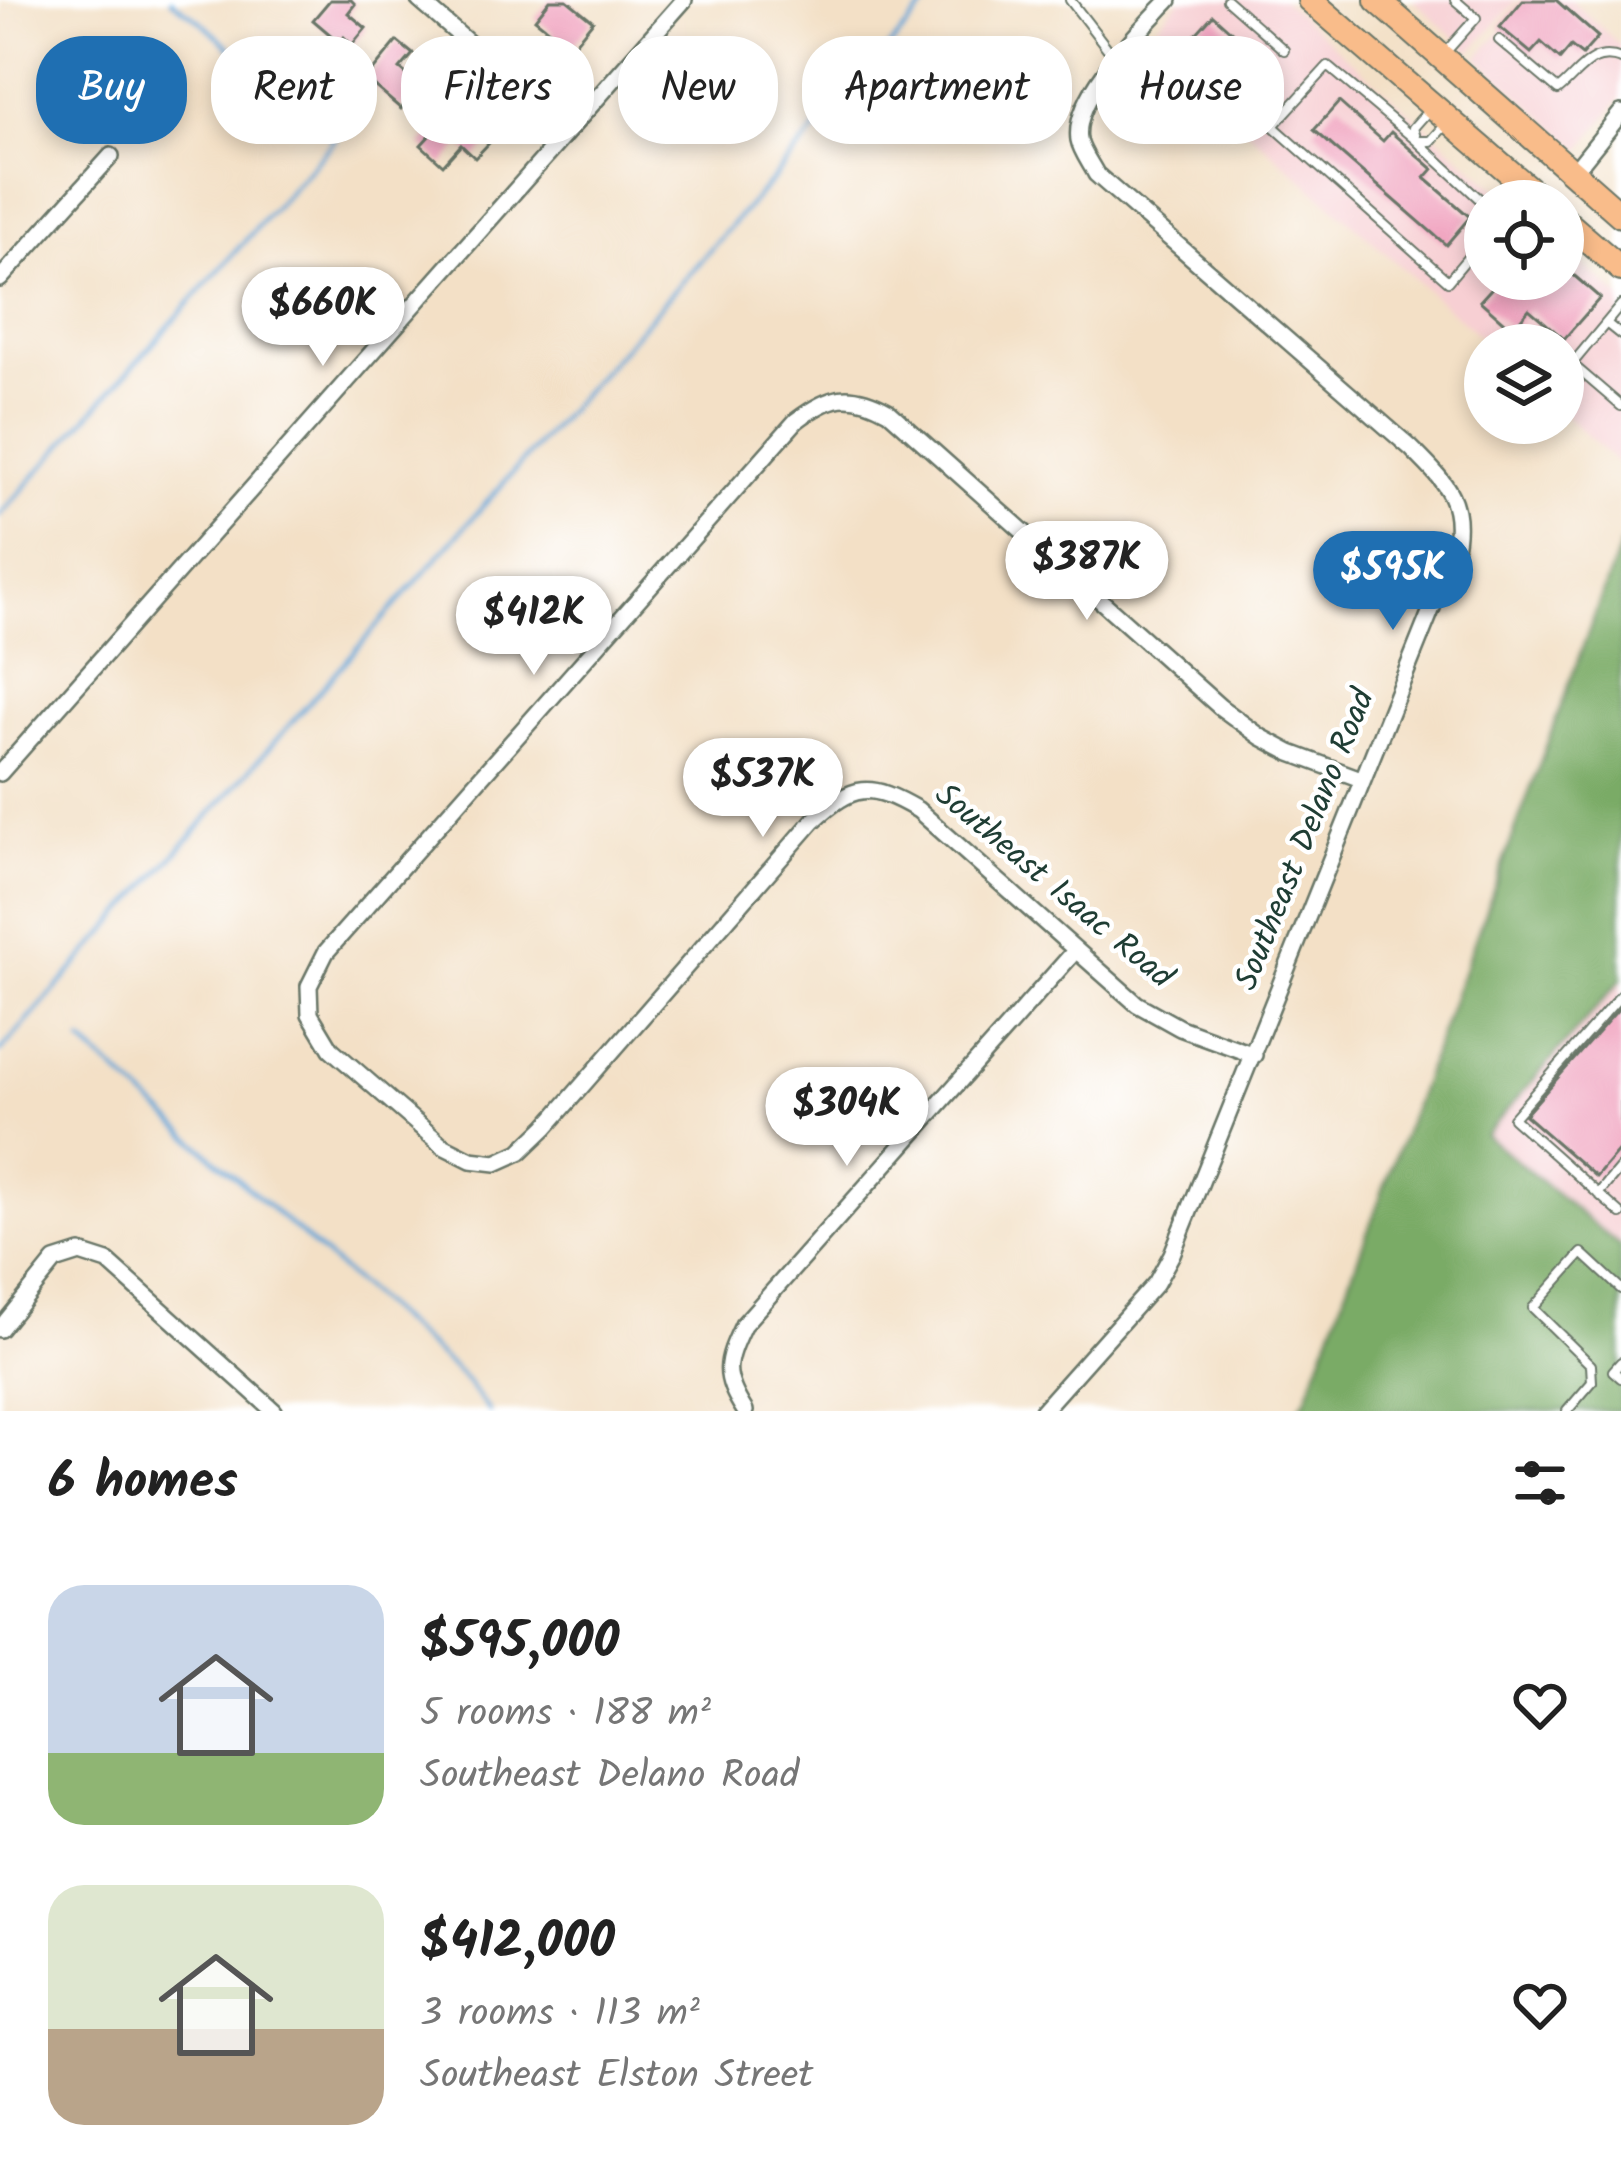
<!DOCTYPE html>
<meta charset="utf-8">
<style>
:root{--surface:#fff;--page:#f6f6f6;--text:#222;--muted:#767676;--accent:#1f6fb2}
body{margin:0;font-family:Kalam,sans-serif;background:var(--page);color:var(--text);height:100vh;display:flex;flex-direction:column;font-size:45px;white-space:nowrap}
*{box-sizing:border-box;margin:0}
p{font-size:39px;color:var(--muted)}
.icon{flex:none;width:66px;height:66px;fill:none;stroke:currentColor;stroke-width:2;stroke-linecap:round;stroke-linejoin:round}
.map{position:relative;height:1411px;overflow:hidden}
.drawer{display:flex;flex-direction:column;background:var(--surface);flex:1}
.drawer>*{flex:none}
.guide{position:absolute;left:36px;top:36px;width:1551px;height:108px;display:flex;gap:24px}
.fabs{position:absolute;left:1464px;top:180px;display:grid;gap:24px}
.fabs a{display:grid;place-items:center;width:120px;height:120px;border-radius:50%;background:var(--surface);box-shadow:0 6px 18px #0003;font-size:60px}
.price{position:absolute;translate:-50% -102px;padding:0 27px;border-radius:42px;background:#fff;color:#222;font-size:39px;line-height:78px;filter:drop-shadow(0 3px 6px #0008)}
.price::after{content:'';position:absolute;left:50%;top:72px;width:36px;height:27px;margin-left:-18px;background:inherit;clip-path:polygon(0 0,100% 0,50% 100%)}
.price.active{background:var(--accent);color:#fff}
ul{padding:0;list-style:none}
li{display:flex;align-items:center;gap:36px;height:300px;padding:0 48px}
li span{display:grid;place-items:center;flex:none;width:336px;height:240px;border-radius:36px;color:#555}
li>.icon{margin-inline-start:auto}
span .icon{width:144px;height:144px;fill:#fffc;stroke-width:1}
li b{font-size:51px}
h2{display:flex;justify-content:space-between;align-items:center;height:144px;padding:0 48px;font-size:51px}
.pill{padding:0 42px;border-radius:48px;background:var(--surface);box-shadow:0 6px 18px #0003;font-size:42px;line-height:108px}
.pill.active{background:var(--accent);color:#fff}
.map>svg:first-child{display:block}
</style>
<div class="map">
<svg width="1621" height="1411" viewBox="0 0 1621 1411">
<rect width="100%" height="100%" fill="#fff"/>
<filter id="ink" filterUnits="userSpaceOnUse"><feTurbulence type="fractalNoise" baseFrequency=".00833" numOctaves="2"/><feDisplacementMap in="SourceGraphic" scale="24" xChannelSelector="R" yChannelSelector="G"/><feConvolveMatrix kernelMatrix="1 2 1 2 8 2 1 2 1" color-interpolation-filters="sRGB"/></filter>
<filter id="wash" filterUnits="userSpaceOnUse"><feTurbulence type="fractalNoise" baseFrequency=".004" numOctaves="4" result="noise"/><feDisplacementMap in="SourceGraphic" scale="48" xChannelSelector="R" yChannelSelector="G"/><feGaussianBlur stdDeviation="2.7" result="paint"/><feColorMatrix in="noise" values="0 0 0 0 0 0 0 0 0 0 0 0 0 0 0 0 0 1.4 0 .05"/><feComposite in="paint" operator="in"/></filter>
<g filter="url(#wash)">
<rect width="100%" height="100%" fill="#f3e0c6"/>
<path fill="#f7cfd3" d="M1180,0H1282L1511,201H1485V279H1563V247L1621,298V467L1563,413V345H1489L1145,39Z
M1412,0H1517L1471,52Z
M1528,0H1571L1621,46V98L1581,150L1477,58Z
M1621,980V1247L1485,1135Z"/>
<path fill="#7aab66" stroke="#4c744d" stroke-width="3" d="M1621,543V980L1485,1135L1621,1247V1411H1297L1306,1399Z"/>
<g fill="none" stroke-linecap="round" stroke-linejoin="round">
<path stroke="#61a4d6" stroke-width="4.5" d="M0,515L335,140L199,20L171,0
M82,1042L462,1376L489,1411
M0,1052L931,0"/>
</g>
<g id="blocks">
<path fill="#f0a0bd" d="M330,0H351L355,4L348,13L366,28L352,45L344,37L340,43L313,20Z
M550,0H567L593,21L557,65L540,51L554,34L535,19Z
M1523,0H1556L1598,37L1582,55L1571,46L1560,59L1541,42L1531,53L1500,27Z
M1213,15L1277,73L1251,103L1186,45Z
M397,41L413,54L400,69L421,86L401,109L366,79Z
M1339,102L1383,141L1391,132L1433,169L1425,178L1470,217L1446,245L1314,130Z
M454,109L490,142L475,158L461,145L443,165L421,145Z
M1563,266L1600,298L1564,339L1529,309L1512,329L1480,301L1500,279H1563Z
M1621,1006V1148L1596,1177L1525,1115Z"/>
</g>
</g>
<g filter="url(#ink)">
<use href="#blocks" fill-opacity="0" stroke="#697667" stroke-width="3"/>
<g fill="none" stroke-linecap="round" stroke-linejoin="round">
<g stroke="#697667" stroke-width="12">
<path id="service" d="M1070,0L1114,57
M1227,0L1284,50
M1499,40L1558,90C1578,75 1591,47 1621,59
M1443,55L1476,18L1455,0
M1428,111L1413,128L1417,141H1431L1448,122
M1485,204L1417,141L1328,66L1273,126L1448,281L1485,237
M1621,305L1572,364L1621,406
M1606,323L1621,335
M1621,995L1513,1118L1621,1214
M1598,1194L1621,1167
M1621,1362L1613,1371L1621,1378
M1567,1411L1592,1382L1591,1365L1533,1308L1582,1253L1621,1289"/>
</g>
<g stroke="#697667" stroke-width="20">
<path id="minor" d="M419,0L569,130
M1573,173L1621,113
M0,279L111,156
M0,773L684,0
M1254,1055L1180,1028L1137,1004L918,810C870,782 854,783 813,821L546,1127L520,1152L496,1163L471,1160L443,1146L331,1049L310,1014L309,986L326,952L796,421C830,395 850,390 888,411L1220,707L1261,737L1291,753L1361,779
M0,1329L55,1261L80,1253L108,1262L274,1411
M745,1411C722,1375 725,1363 743,1325L1075,951
M1042,1411L1156,1283L1172,1254C1268,1021 1358,786 1454,553C1466,501 1446,483 1411,448L1096,174C1091,164 1081,151 1079,140C1072,96 1141,30 1169,0"/>
</g>
<g stroke="#697667" stroke-width="28">
<path id="primary" d="M1310,0L1543,201
M1377,0L1621,215
M1563,219L1621,269"/>
</g>
<use href="#service" stroke="#fff" stroke-width="8"/>
<use href="#minor" stroke="#fff" stroke-width="15"/>
<use href="#primary" stroke="#f9bc8a" stroke-width="24"/>
</g>
</g>
<g text-anchor="middle" dominant-baseline="central" stroke-width="9" stroke-linejoin="round" paint-order="stroke">
<g font-size="33" fill="#1f3d34" stroke="#fff">
<text transform="translate(1306 840) rotate(-68)">Southeast Delano Road</text>
<text transform="translate(1053 887) rotate(40)">Southeast Isaac Road</text>
</g>
</g>
</svg>
<div class="fabs">
<a><svg class="icon" aria-label="locate" viewBox="0 0 24 24"><circle cx="12" cy="12" r="6"/><path d="M12 2v4M12 18v4M2 12h4M18 12h4"/></svg></a>
<a><svg class="icon" aria-label="layers" viewBox="0 0 24 24"><path d="M12 4l9 5-9 5-9-5zM3 14l9 5 9-5"/></svg></a>
</div>
<b class="price" style="left:323px;top:369px">$660K</b>
<b class="price" style="left:1087px;top:623px">$387K</b>
<b class="price active" style="left:1393px;top:633px">$595K</b>
<b class="price" style="left:534px;top:678px">$412K</b>
<b class="price" style="left:763px;top:840px">$537K</b>
<b class="price" style="left:847px;top:1169px">$304K</b>
<div class="guide">
<a class="pill active">Buy</a>
<a class="pill">Rent</a>
<a class="pill">Filters</a>
<a class="pill">New</a>
<a class="pill">Apartment</a>
<a class="pill">House</a>
</div>
</div>
<section class="drawer">
<h2>6 homes<svg class="icon" aria-label="filters" viewBox="0 0 24 24"><path d="M4 7h16M4 17h16"/><circle cx="9" cy="7" r="2"/><circle cx="15" cy="17" r="2"/></svg></h2>
<ul>
<li><span style="background:linear-gradient(#c9d6e8 70%,#8fb573 0)"><svg class="icon" aria-label="home" viewBox="0 0 24 24"><path d="M3 11l9-7 9 7M6 9v11h12V9"/></svg></span><div><b>$595,000</b><p>5 rooms · 188 m²</p><p>Southeast Delano Road</p></div><svg class="icon" aria-label="heart" viewBox="0 0 24 24"><path d="M12 20l-8-8c-3-5 5-10 8-4 3-6 11-1 8 4z"/></svg></li>
<li><span style="background:linear-gradient(#dfe7d0 60%,#b9a48a 0)"><svg class="icon" aria-label="home" viewBox="0 0 24 24"><path d="M3 11l9-7 9 7M6 9v11h12V9"/></svg></span><div><b>$412,000</b><p>3 rooms · 113 m²</p><p>Southeast Elston Street</p></div><svg class="icon" aria-label="heart" viewBox="0 0 24 24"><path d="M12 20l-8-8c-3-5 5-10 8-4 3-6 11-1 8 4z"/></svg></li>
</ul>
</section>
